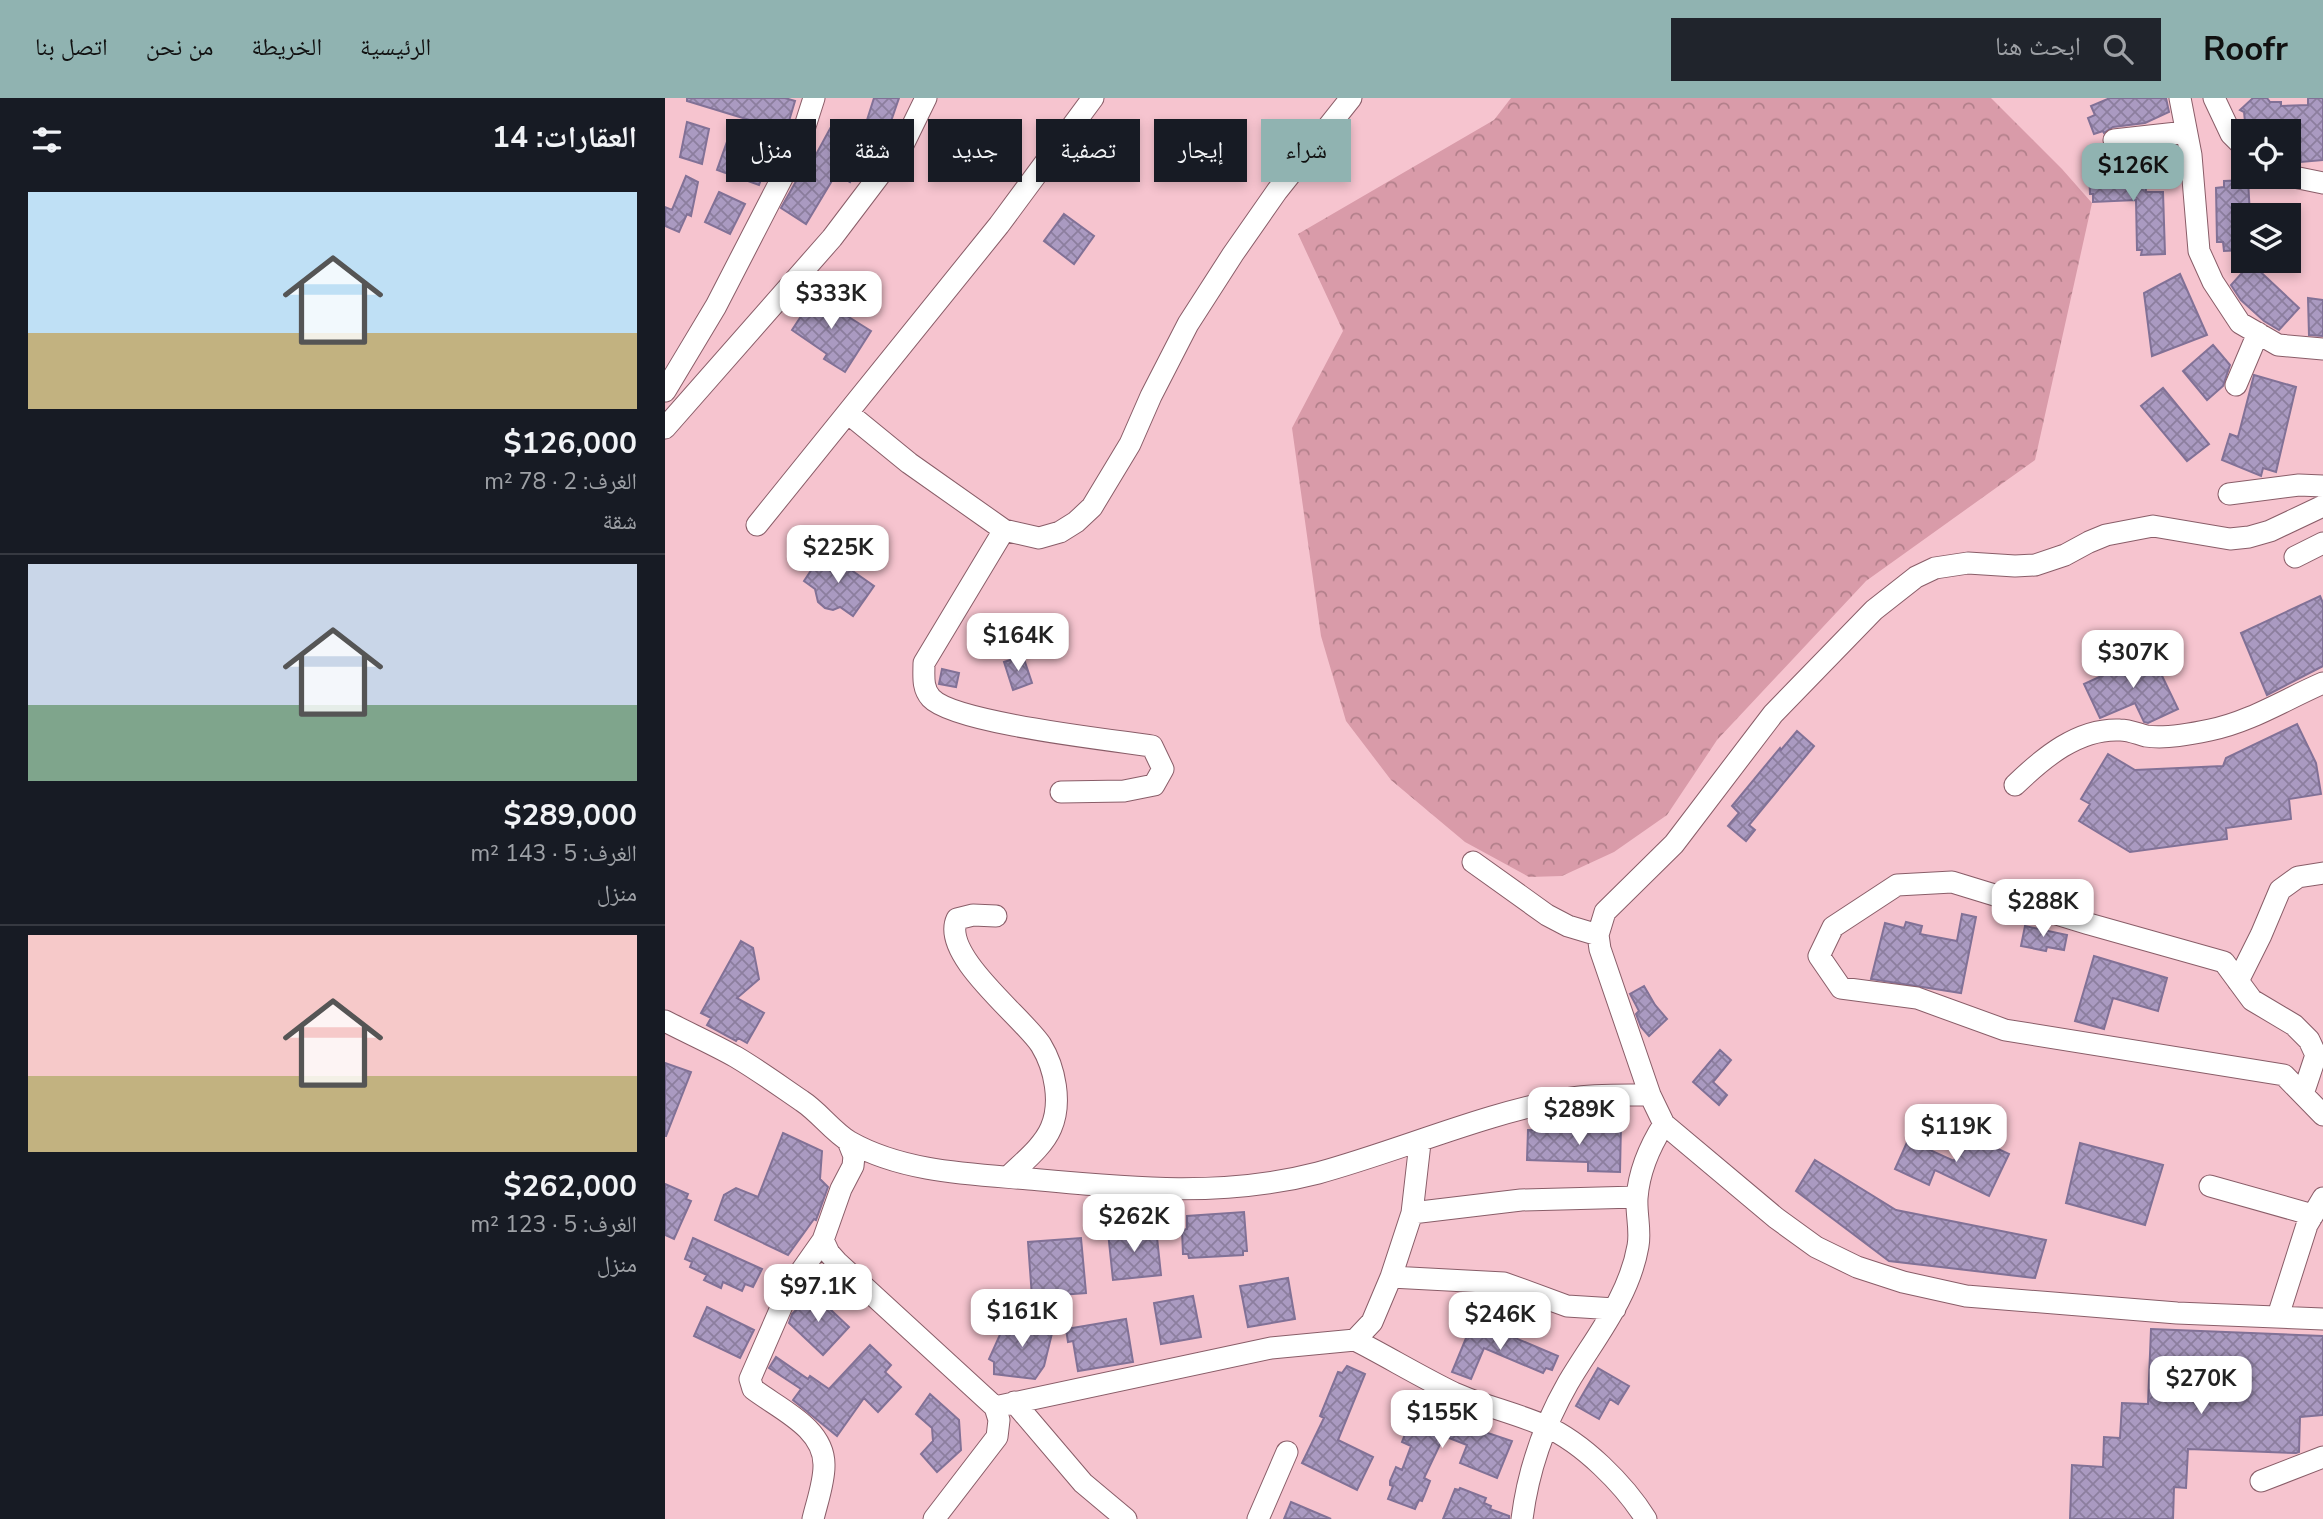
<!DOCTYPE html>
<html lang="ar">
<meta charset="utf-8">
<style>
:root{--surface:#171b24;--page:#20242c;--text:#f1f3f6;--muted:#9ea1a6;--line:#363941;--accent:#90b3b1}
body{margin:0;font-family:"Nunito Sans","Noto Naskh Arabic",sans-serif;background:var(--page);color:var(--text);direction:rtl;height:100vh;display:flex;flex-direction:column;font-size:26px;white-space:nowrap}
*{box-sizing:border-box;margin:0}
p{font-size:23px;color:var(--muted)}
.icon{flex:none;width:38px;height:38px;fill:none;stroke:currentColor;stroke-width:2;stroke-linecap:round;stroke-linejoin:round}
.map{position:relative;flex:1;overflow:hidden;direction:ltr}
.drawer{display:flex;flex-direction:column;background:var(--surface);width:665px}
.drawer>*{flex:none}
.banner{position:absolute;left:21px;top:21px;width:665px;height:63px;direction:rtl;display:flex;gap:14px}
.fabs{position:absolute;left:1566px;top:21px;display:grid;gap:14px}
.fabs a{display:grid;place-items:center;width:70px;height:70px;border-radius:0px;background:var(--surface);box-shadow:0 4px 10px #0003;font-size:35px}
.price{position:absolute;translate:-50% -60px;padding:0 16px;border-radius:14px;background:#fff;color:#222;font-size:23px;line-height:46px;filter:drop-shadow(0 2px 4px #0008)}
.price::after{content:'';position:absolute;left:50%;top:42px;width:21px;height:16px;margin-left:-10px;background:inherit;clip-path:polygon(0 0,100% 0,50% 100%)}
.price.selected{background:var(--accent);color:#111}
ul{padding:0;list-style:none}
li{display:grid;align-content:center;gap:14px;height:371px;padding:0 28px}
li+li{border-top:2px solid var(--line)}
li span{display:grid;place-items:center;height:217px;border-radius:0px;color:#555}
li>.icon{margin-inline-start:auto}
span .icon{width:126px;height:126px;fill:#fffc;stroke-width:1}
li b{font-size:30px}
h2{display:flex;justify-content:space-between;align-items:center;height:84px;padding:0 28px;font-size:30px}
.pill{padding:0 24px;border-radius:0px;background:var(--surface);box-shadow:0 4px 10px #0003;font-size:24px;line-height:63px}
.pill.selected{background:var(--accent);color:#111}
header{display:flex;align-items:center;gap:42px;box-sizing:border-box;height:98px;padding:0 35px;background:var(--accent);color:#111}
header strong{font-size:33px}
nav{display:flex;gap:38px;margin-inline-start:auto;font-size:24px}
.search{width:490px;height:63px;background:var(--page);display:flex;align-items:center;gap:18px;box-sizing:border-box;padding:0 24px;border-radius:0px;color:var(--muted);font-size:26px}
main{display:flex;flex:1;min-height:0}
.map>svg:first-child{display:block}
</style>
<header>
<strong>Roofr</strong>
<div class="search"><svg class="icon" aria-label="search" viewBox="0 0 24 24"><circle cx="10" cy="10" r="6"/><path d="M15 15l6 6"/></svg>ابحث هنا</div>
<nav><a>الرئيسية</a><a>الخريطة</a><a>من نحن</a><a>اتصل بنا</a></nav>
</header>
<main>
<div class="map">
<svg width="1658" height="1421" viewBox="0 0 1658 1421">
<defs>
<pattern id="forest-crowns" width="20" height="18" patternUnits="userSpaceOnUse" patternTransform="scale(1.75)"><rect width="20" height="18" fill="#d99ba9"/><path d="M2 6a3 3 0 1 1 6 0M12 15a3 3 0 1 1 6 0" fill="none" stroke="#b27f8a"/></pattern>
<pattern id="building-cross-hatch" width="8" height="8" patternUnits="userSpaceOnUse" patternTransform="scale(1.75)"><rect width="8" height="8" fill="#aa9ac1"/><path d="M0 0l8 8M0 8l8-8" fill="none" stroke="#8c7e9e"/></pattern>
</defs>
<rect width="100%" height="100%" fill="#f6c4cf"/>
<path fill="url(#forest-crowns)" d="M846,0H1326L1397,71L1427,105L1370,362L1201,483L1052,642L1002,717L949,754L897,778L864,779L800,744L726,682L681,623L656,538L627,330L678,233L633,136L829,22Z"/>
<path fill="url(#building-cross-hatch)" stroke="#817196" stroke-width="2" d="M22,0H120L130,3L121,33L22,3Z
M209,0H234L224,29L202,22Z
M1445,0H1501L1504,14L1480,25L1448,29L1439,35L1438,33L1429,36L1423,20L1430,17L1426,8Z
M1588,0H1602L1605,4H1616V8L1643,7V0H1658V62L1636,64L1633,33H1581L1579,14L1575,12Z
M22,24L44,31L37,66L15,59Z
M167,27L205,47L185,84L171,76L141,126L116,110L138,71L142,73Z
M64,38L106,53L94,87L52,72Z
M1480,68L1481,94H1498L1500,156L1476,157L1477,152H1472L1471,102L1428,104V96H1425L1424,70Z
M21,78L33,84L26,118L22,116L14,134L0,128V109L7,112Z
M1583,82L1585,117H1578V152L1559,153L1558,144H1552L1551,90L1559,89V83Z
M54,94L80,106L65,136L40,124Z
M399,116L429,138L409,166L379,143Z
M1586,165L1634,210L1614,232L1599,223L1576,202L1566,187Z
M1515,176L1542,237L1487,258L1479,195Z
M154,191L175,205L171,211L206,233L180,274L159,261L162,256L127,232Z
M1643,200L1658,202V238L1644,237Z
M1548,247L1565,267L1558,288L1542,302L1518,273Z
M1589,277L1631,289L1611,374L1598,370L1596,378L1557,362L1565,336L1573,339Z
M1498,290L1544,346L1522,363L1476,308Z
M159,453L209,488L188,518L175,509L168,512L160,510L153,504L150,491L139,483Z
M1655,498L1658,505V568L1602,597L1576,535Z
M319,526L341,538L331,555L309,543Z
M1486,555L1513,611L1483,625L1479,624L1470,605L1435,620L1419,586Z
M358,558L367,585L348,592L339,564Z
M277,571L294,575L291,589L274,586Z
M1632,626L1651,665L1656,696L1624,701L1626,721L1561,730L1562,741L1465,754L1414,723L1425,706L1416,701L1443,656L1470,672L1558,668L1561,660Z
M1132,633L1149,648L1084,727L1090,732L1081,743L1063,728L1074,715L1067,708L1115,650L1116,652Z
M1297,816L1311,819L1296,895L1206,881L1220,825L1239,830L1241,824L1257,828L1255,836L1292,843Z
M1360,828L1402,837L1399,852L1382,849L1381,853L1356,848Z
M76,843L88,850L94,881L72,900L99,915L82,945L73,940L71,943L42,927L46,920L36,915Z
M1429,858L1502,880L1493,913L1448,900L1439,931L1410,923Z
M979,888L990,907L1002,921L984,938L976,929L971,916L974,913L965,896Z
M1055,952L1066,962L1048,984L1062,997L1054,1007L1028,984Z
M0,965L26,974L1,1038H0Z
M923,1025L956,1026L955,1074L923,1073V1064L862,1062L863,1032L923,1033Z
M118,1035L157,1053L155,1081L163,1089L151,1122L149,1121L123,1157L50,1122L59,1097L71,1090L93,1099Z
M1301,1036L1344,1056L1324,1098L1270,1072L1264,1087L1230,1071L1243,1042L1289,1063Z
M1415,1045L1498,1067L1480,1127L1401,1105Z
M1150,1062L1231,1112L1381,1142L1370,1180L1224,1163L1131,1093Z
M0,1086L23,1096L21,1101L26,1103L9,1141L0,1137Z
M579,1114L582,1153H578V1157L524,1160L523,1156H518L517,1132L522,1131V1118Z
M491,1130L496,1177L448,1182L443,1134Z
M28,1140L97,1171L88,1189L80,1186L77,1193L58,1184L56,1190L39,1182L42,1177L25,1169L27,1164L20,1161Z
M416,1140L421,1195L367,1199L363,1144Z
M623,1180L630,1221L583,1229L575,1188Z
M148,1195L184,1229L158,1257L124,1225L127,1216Z
M528,1198L536,1239L496,1246L489,1205Z
M42,1209L89,1232L75,1260L29,1238Z
M342,1221L389,1227L379,1268L370,1281L329,1276V1264L324,1261Z
M461,1221L468,1264L413,1273L408,1243L403,1244L401,1231Z
M806,1228L834,1239L836,1234L893,1258L887,1272L881,1270L878,1275L819,1250L806,1281L787,1274Z
M1486,1231L1658,1238V1317L1635,1319L1634,1354L1631,1355L1523,1351L1521,1390L1509,1389L1508,1421H1405L1407,1367L1438,1369L1439,1339L1455,1340L1457,1305L1483,1306Z
M205,1247L226,1267L220,1274L236,1289L213,1314L199,1300L172,1338L128,1302L136,1291L104,1270L111,1259L143,1281L145,1278L164,1291Z
M682,1268L700,1276L673,1342L708,1359L692,1392L637,1365L659,1320L655,1318L673,1274L677,1275Z
M933,1270L964,1288L953,1306L945,1301L934,1321L911,1308Z
M265,1296L294,1322L296,1352L272,1374L256,1356L268,1343L267,1330L251,1316Z
M759,1299L791,1311L787,1323L847,1343L832,1380L795,1365L802,1347L779,1338L759,1380L765,1383L757,1403L754,1402L750,1411L723,1401L728,1388L725,1387V1383L731,1369L737,1372L746,1348L737,1344L754,1301L758,1303Z
M795,1390L821,1400L819,1405L826,1408L825,1411L844,1418V1421H778L790,1391L794,1392Z
M626,1404L666,1421H619Z"/>
<g fill="none" stroke-linecap="round" stroke-linejoin="round">
<g stroke="#895d68" stroke-width="23">
<path id="minor" d="M1515,0L1526,57L1534,153L1548,184L1575,225L1613,247L1658,251
M1549,0L1566,36L1578,48
M1449,42L1521,34
M1624,78L1658,85
M1571,287L1593,235
M0,293L51,208L134,47L149,0
M184,316L244,365L339,432L374,440L395,434L411,424L427,409L465,346L486,298L523,226L568,156L612,93L686,0
M0,330L167,140L239,45L261,0
M1564,396L1634,387L1658,388
M1658,408L1605,433L1584,439L1565,441L1488,428L1441,437L1424,444L1400,457L1370,467L1350,468L1303,465L1270,470L1251,479L1209,512L1108,616L1009,746L940,814L933,837L935,851L985,997L999,1026L1111,1120L1151,1149L1192,1169L1238,1184L1301,1198L1512,1215L1658,1221
M92,427L334,127L428,0
M339,432L259,565C259,578 257,590 266,600C289,625 447,642 487,648L498,671L489,687L459,693L396,694
M1630,459L1658,445
M1350,687C1378,660 1413,630 1455,632C1464,632 1473,636 1481,638C1501,641 1526,636 1545,632C1585,624 1621,601 1658,585
M808,764L882,817L903,828L933,837
M331,818L308,817L292,821C275,857 359,920 376,947C390,970 397,1005 386,1030C378,1049 357,1065 343,1079
M1573,883L1596,837L1615,792L1633,779L1658,775
M0,923C23,935 48,946 71,959C93,972 115,988 137,1003C154,1014 167,1033 185,1044C238,1074 305,1076 364,1081C461,1090 557,1100 653,1075C737,1052 819,1015 906,1000C931,996 959,997 985,997
M1638,996L1651,957L1644,942L1629,927L1587,902L1559,864L1424,826L1287,784L1232,787L1168,829L1154,858L1176,890L1252,900L1340,932L1619,977L1658,1017
M1545,1088L1648,1117
M747,1115L755,1045
M158,1142L164,1155L172,1164L330,1309L334,1322L332,1339L269,1421
M726,1179L839,1185L902,1208L950,1211
M1613,1218L1642,1127L1658,1100
M690,1242C723,1259 756,1279 789,1295C818,1308 851,1315 880,1328C918,1345 959,1386 981,1421
M349,1304L418,1385L461,1421
M330,1309L606,1250L690,1242L707,1224L726,1179L747,1115L856,1102L972,1099
M1596,1383L1658,1359
M148,1421C152,1404 159,1385 159,1368C160,1330 114,1311 88,1291L85,1281L125,1189L158,1142L176,1091L188,1068L189,1058L183,1043
M593,1421L622,1354
M857,1421C863,1373 879,1327 903,1285C929,1241 964,1200 973,1148C976,1133 971,1116 972,1100C974,1073 985,1048 999,1026"/>
</g>
<use href="#minor" stroke="#fff" stroke-width="21"/>
</g>
</svg>
<div class="fabs">
<a><svg class="icon" aria-label="locate" viewBox="0 0 24 24"><circle cx="12" cy="12" r="6"/><path d="M12 2v4M12 18v4M2 12h4M18 12h4"/></svg></a>
<a><svg class="icon" aria-label="layers" viewBox="0 0 24 24"><path d="M12 4l9 5-9 5-9-5zM3 14l9 5 9-5"/></svg></a>
</div>
<b class="price selected" style="left:1468px;top:105px">$126K</b>
<b class="price" style="left:166px;top:233px">$333K</b>
<b class="price" style="left:173px;top:487px">$225K</b>
<b class="price" style="left:353px;top:575px">$164K</b>
<b class="price" style="left:1468px;top:592px">$307K</b>
<b class="price" style="left:1378px;top:841px">$288K</b>
<b class="price" style="left:914px;top:1049px">$289K</b>
<b class="price" style="left:1291px;top:1066px">$119K</b>
<b class="price" style="left:469px;top:1156px">$262K</b>
<b class="price" style="left:153px;top:1226px">$97.1K</b>
<b class="price" style="left:357px;top:1251px">$161K</b>
<b class="price" style="left:835px;top:1254px">$246K</b>
<b class="price" style="left:1536px;top:1318px">$270K</b>
<b class="price" style="left:777px;top:1352px">$155K</b>
<div class="banner">
<a class="pill selected">شراء</a>
<a class="pill">إيجار</a>
<a class="pill">تصفية</a>
<a class="pill">جديد</a>
<a class="pill">شقة</a>
<a class="pill">منزل</a>
</div>
</div>
<section class="drawer">
<h2>العقارات: 14<svg class="icon" aria-label="filters" viewBox="0 0 24 24"><path d="M4 7h16M4 17h16"/><circle cx="9" cy="7" r="2"/><circle cx="15" cy="17" r="2"/></svg></h2>
<ul>
<li><span style="background:linear-gradient(#bfe0f5 65%,#c2b280 0)"><svg class="icon" aria-label="home" viewBox="0 0 24 24"><path d="M3 11l9-7 9 7M6 9v11h12V9"/></svg></span><div><b>$126,000</b><p>الغرف: 2 · 78 m²</p><p>شقة</p></div></li>
<li><span style="background:linear-gradient(#c9d6e8 65%,#7fa58c 0)"><svg class="icon" aria-label="home" viewBox="0 0 24 24"><path d="M3 11l9-7 9 7M6 9v11h12V9"/></svg></span><div><b>$289,000</b><p>الغرف: 5 · 143 m²</p><p>منزل</p></div></li>
<li><span style="background:linear-gradient(#f6c9c9 65%,#c2b280 0)"><svg class="icon" aria-label="home" viewBox="0 0 24 24"><path d="M3 11l9-7 9 7M6 9v11h12V9"/></svg></span><div><b>$262,000</b><p>الغرف: 5 · 123 m²</p><p>منزل</p></div></li>
</ul>
</section>
</main>
